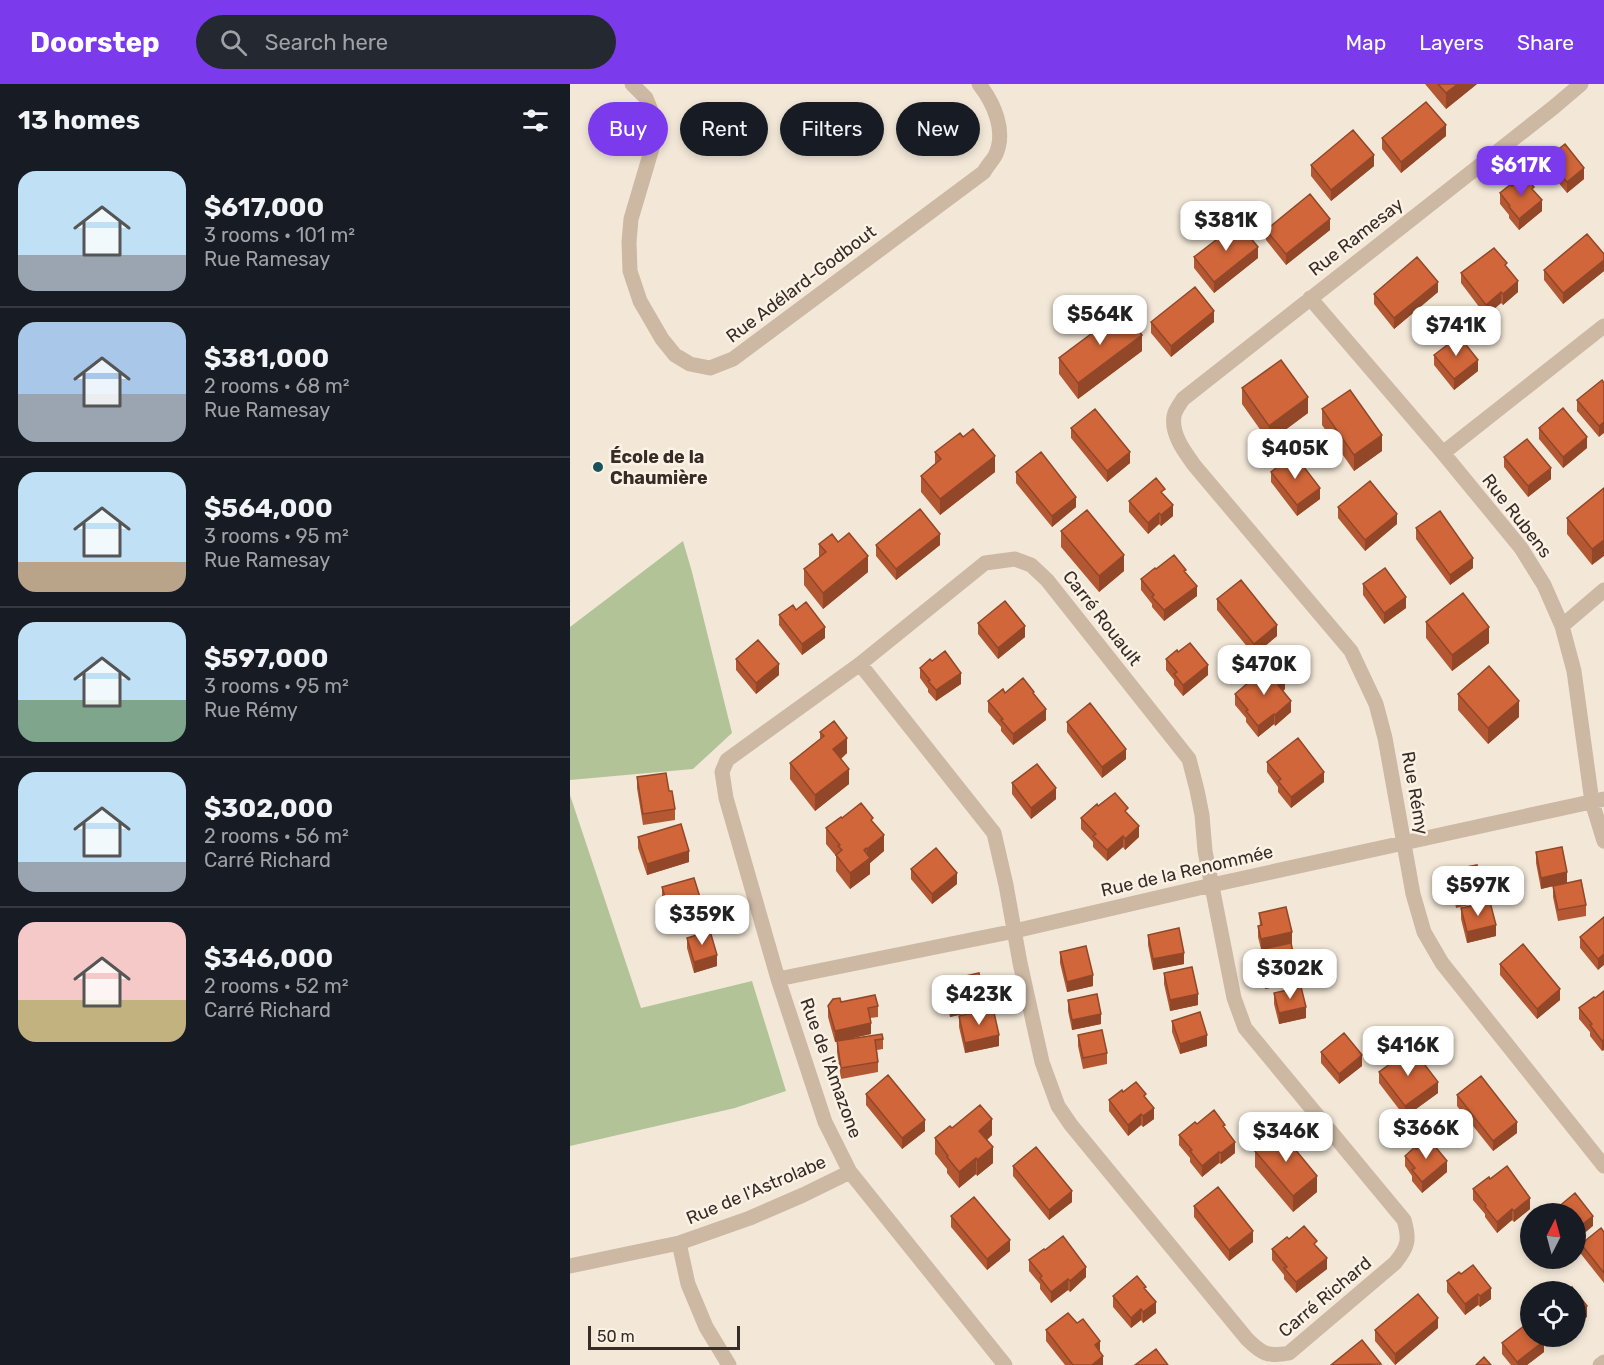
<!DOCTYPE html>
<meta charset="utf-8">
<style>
:root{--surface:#171b24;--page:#242831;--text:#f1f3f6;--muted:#9ea1a6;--line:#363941;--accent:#7c3aed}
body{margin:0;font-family:Rubik,sans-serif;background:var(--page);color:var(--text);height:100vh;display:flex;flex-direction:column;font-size:22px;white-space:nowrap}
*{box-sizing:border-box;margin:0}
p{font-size:20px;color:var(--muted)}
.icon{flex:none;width:33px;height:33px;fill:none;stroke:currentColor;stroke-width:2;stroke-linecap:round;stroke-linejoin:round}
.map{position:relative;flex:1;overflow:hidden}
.panel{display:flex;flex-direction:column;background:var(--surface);width:570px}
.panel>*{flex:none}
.hud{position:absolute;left:18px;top:18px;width:570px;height:54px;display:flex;gap:12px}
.needle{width:39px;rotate:6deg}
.controls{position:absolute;left:950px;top:1119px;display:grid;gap:12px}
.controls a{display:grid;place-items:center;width:66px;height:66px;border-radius:50%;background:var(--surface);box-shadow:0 3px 9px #0003;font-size:30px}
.scale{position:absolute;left:18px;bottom:15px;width:152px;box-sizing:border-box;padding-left:6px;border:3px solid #372c26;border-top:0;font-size:16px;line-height:21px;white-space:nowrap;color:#372c26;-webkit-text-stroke:4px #fbf2e5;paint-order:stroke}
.price{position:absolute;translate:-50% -51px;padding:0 14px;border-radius:12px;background:#fff;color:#222;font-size:20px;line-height:39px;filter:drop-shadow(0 2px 3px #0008)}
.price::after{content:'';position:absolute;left:50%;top:36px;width:18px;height:14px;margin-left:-9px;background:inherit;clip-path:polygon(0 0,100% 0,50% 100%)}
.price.active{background:var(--accent);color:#fff}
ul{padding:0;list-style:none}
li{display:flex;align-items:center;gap:18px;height:150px;padding:0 18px}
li+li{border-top:2px solid var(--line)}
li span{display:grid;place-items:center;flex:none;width:168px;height:120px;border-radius:18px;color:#555}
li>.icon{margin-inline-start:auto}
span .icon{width:72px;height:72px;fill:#fffc;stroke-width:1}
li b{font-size:26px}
h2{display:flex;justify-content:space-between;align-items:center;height:72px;padding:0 18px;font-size:26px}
.pill{padding:0 21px;border-radius:27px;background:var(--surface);box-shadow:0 3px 9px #0003;font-size:21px;line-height:54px}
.pill.active{background:var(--accent);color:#fff}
header{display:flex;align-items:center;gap:36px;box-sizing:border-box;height:84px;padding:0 30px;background:var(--accent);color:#fff}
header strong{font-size:28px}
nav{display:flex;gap:33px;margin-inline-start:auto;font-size:21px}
.search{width:420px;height:54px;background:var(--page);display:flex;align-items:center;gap:15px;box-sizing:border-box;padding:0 21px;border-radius:33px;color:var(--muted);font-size:22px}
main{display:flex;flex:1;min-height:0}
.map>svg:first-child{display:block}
</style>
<header>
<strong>Doorstep</strong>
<div class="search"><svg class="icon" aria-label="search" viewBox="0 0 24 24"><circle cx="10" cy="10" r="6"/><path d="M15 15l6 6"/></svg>Search here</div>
<nav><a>Map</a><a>Layers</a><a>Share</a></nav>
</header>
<main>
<section class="panel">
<h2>13 homes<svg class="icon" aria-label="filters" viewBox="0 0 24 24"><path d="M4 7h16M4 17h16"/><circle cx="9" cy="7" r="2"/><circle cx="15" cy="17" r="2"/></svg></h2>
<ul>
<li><span style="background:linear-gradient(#bfe0f5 70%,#9aa5b1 0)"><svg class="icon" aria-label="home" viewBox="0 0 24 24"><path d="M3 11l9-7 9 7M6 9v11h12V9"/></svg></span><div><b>$617,000</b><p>3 rooms · 101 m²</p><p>Rue Ramesay</p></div></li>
<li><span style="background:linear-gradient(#a9c7e8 60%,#9aa5b1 0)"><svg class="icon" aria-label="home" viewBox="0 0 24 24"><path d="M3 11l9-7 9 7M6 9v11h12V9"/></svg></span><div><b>$381,000</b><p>2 rooms · 68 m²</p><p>Rue Ramesay</p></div></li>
<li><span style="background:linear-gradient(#bfe0f5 75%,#b9a48a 0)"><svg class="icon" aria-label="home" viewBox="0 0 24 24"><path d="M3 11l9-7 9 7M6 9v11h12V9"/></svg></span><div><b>$564,000</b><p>3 rooms · 95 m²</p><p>Rue Ramesay</p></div></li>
<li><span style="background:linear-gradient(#bfe0f5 65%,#7fa58c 0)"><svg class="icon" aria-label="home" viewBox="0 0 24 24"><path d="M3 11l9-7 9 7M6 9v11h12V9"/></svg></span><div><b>$597,000</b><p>3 rooms · 95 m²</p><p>Rue Rémy</p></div></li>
<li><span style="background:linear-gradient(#bfe0f5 75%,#9aa5b1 0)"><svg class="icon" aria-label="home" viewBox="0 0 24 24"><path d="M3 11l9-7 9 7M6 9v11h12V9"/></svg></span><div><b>$302,000</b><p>2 rooms · 56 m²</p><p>Carré Richard</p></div></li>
<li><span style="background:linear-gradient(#f6c9c9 65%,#c2b280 0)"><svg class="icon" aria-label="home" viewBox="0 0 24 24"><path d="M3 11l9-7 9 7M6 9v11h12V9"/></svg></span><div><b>$346,000</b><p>2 rooms · 52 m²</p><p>Carré Richard</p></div></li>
</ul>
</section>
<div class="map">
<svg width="1034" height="1281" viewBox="0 0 1034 1281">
<rect width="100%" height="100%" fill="#f3e8d8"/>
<path fill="#b2c397" d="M113,457L122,488L162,649L123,685L0,696V543Z
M0,711L71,924L182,897L216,1007L165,1024L0,1062Z"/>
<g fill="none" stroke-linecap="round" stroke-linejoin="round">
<path stroke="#ccb8a3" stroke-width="15" d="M62,0L76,14L84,34L85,54L61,135L59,158L60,187L70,217L92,255L105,271L120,280L140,284L163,275L414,88C417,82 422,77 425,72C437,48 424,19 409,0
M1011,0L984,23L613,315C610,320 605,326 604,332C601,350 614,367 624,381L781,567L806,620L815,654L843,810L854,848L872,879L1034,1082
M740,214L873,369L951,464L974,501L992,542L1004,587L1022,718L1034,757
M873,369L1034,242
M992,542L1034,506
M290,580L424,749L436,801L450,879L472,978L488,1022L501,1041L677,1255C692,1270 698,1273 719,1269L825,1179C838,1163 840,1156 834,1136L675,944L664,914L635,767L632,731L627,706L619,675L477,496L461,481L445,475L415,479L290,580L157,676L152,688L156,714L208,895L255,1038L280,1088L435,1281
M208,895L445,847L642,801L1034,715
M109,1159L118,1200L136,1243L159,1281
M0,1182L109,1159L180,1134L233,1111L280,1088
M1030,1281L1034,1278"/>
</g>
<path fill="#b35832" d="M855,0H907L876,25Z
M876,52L831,89L812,65V54Z
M977,74L1014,95L997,109L977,85Z
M741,81L804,82L761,117L741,92Z
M942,102L964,107L972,127L949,146L939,134V131L930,120V109Z
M696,146H760L716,181L696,156Z
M1034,170V187L993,220L974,196V186Z
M624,173L688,174L644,209L624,184Z
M937,183L948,208L933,221L931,219L916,232L891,199V189Z
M868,208L824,245L804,220V210Z
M581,238H644L601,273L581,249Z
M572,267L508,315L489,290V274Z
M864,271L908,287L884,306L864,281Z
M1034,299L1029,353L1007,327V316Z
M672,304L738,329L699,358L672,320Z
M752,325L812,367L784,387L752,341Z
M501,344L560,379L537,398L501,354Z
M969,344L1017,364L993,384L969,355Z
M365,368L425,388L370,431L351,408V392L365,380Z
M934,373L981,395L958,413L934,383Z
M446,388L506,423L482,443L446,399Z
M701,388L750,415L727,432L701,398Z
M1034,404L1022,481L997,450V434Z
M595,412L603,432L591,442L589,440L578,450L559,428V417Z
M768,423L827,440L795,467L768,434Z
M846,444L903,484L880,501L846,455Z
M491,447L554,487L529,508L491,463Z
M268,458L298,488L253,525L234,501V485L249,473V460Z
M306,461H370L326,496L306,472Z
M586,485L616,489L627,512L594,537L582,523V520L571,506V495Z
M793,500L836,524L814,540L793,511Z
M647,515L707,552L684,571L647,526Z
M226,526L255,554L232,571L209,541V531Z
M856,538L919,559L882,587L856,554Z
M408,539L455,553L428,575L408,550Z
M608,568L638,591L613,612L604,601V596L596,586V575Z
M166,575L209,591L186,610L166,586Z
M350,584L391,600L366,617L358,608V605L350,594Z
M680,599L715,605L713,607L721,628L705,642L704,640L688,653L676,638V634L665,621V610Z
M435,609L464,611L476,636L443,661L431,647V643L418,628V617Z
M888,610L949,633L918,660L888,626Z
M497,638L556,675L532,694L497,648Z
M250,648L277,669L271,675L279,700L245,727L220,695V679L250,655Z
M697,678L754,698L721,724L708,708V703L697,688Z
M67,693L99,707L105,725V736L73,741L67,704Z
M442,699L486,715L461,735L442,710Z
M528,722L558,730L569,753L555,766L553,763L537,777L523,763V758L511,745V734Z
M272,734L303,738L314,767L300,779V790L280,805L266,787V772L256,760V744Z
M68,753L119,778L77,791L68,764Z
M966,768L997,799L1016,821V832L988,837L983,813V802L971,805L966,779Z
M341,785L387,800L362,820L341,795Z
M881,786L912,808V818L886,824L881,797Z
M92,803L134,837L102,847L92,814Z
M891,824L926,852L897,859L891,835Z
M689,829L722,859L721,860L727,898L695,905L689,877V866L691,865L688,853V842H690Z
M1034,833L1028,886L1010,864V853Z
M578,851L614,880L583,886L578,861Z
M117,854L147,882L124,889L117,864Z
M490,868L523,902L497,908L490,879Z
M930,880L990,916L967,935L930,891Z
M594,889L628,921L600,927L594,900Z
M374,897L414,925L380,933L374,907Z
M1034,907L1032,967L1020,952V948L1009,935V924L1025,914Z
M704,909L736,934L709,940L704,920Z
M498,916L531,940L502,946L498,927Z
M271,918L308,922V933L300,934L301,950L273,956L313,955V965L307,966L308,978V988L271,995L267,968V957L265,958L258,933V922Z
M389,932L429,962L395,969L389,943Z
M602,937L637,962L610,970L602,948Z
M508,951L537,969V980L513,985L508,962Z
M751,968L792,982L769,1000L751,979Z
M809,988L868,1009L835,1033L809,999Z
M553,1008L576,1014L584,1035L573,1043L571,1041L558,1052L539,1027V1016Z
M296,1010L355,1047L332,1065L296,1021Z
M887,1011L947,1049L923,1067L887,1022Z
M627,1040L655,1046L665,1069L651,1080L649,1079L632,1093L620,1078V1074L609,1061V1051Z
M382,1044L422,1051L417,1056L423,1079L407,1092L406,1090L389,1104L377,1089V1085L365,1070V1054Z
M685,1067L747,1108L723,1128L685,1083Z
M835,1072L877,1088L852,1109L842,1097V1092L835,1082Z
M443,1082L502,1118L479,1136L443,1092Z
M920,1095L960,1125L944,1138L942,1136L927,1149L915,1133V1130L903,1116V1105Z
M624,1122L683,1158L659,1177L624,1133Z
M381,1132L440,1167L417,1186L381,1143Z
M1034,1148V1199L1011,1170V1160Z
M719,1155L747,1163L757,1185L726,1209L714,1195V1191L702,1176V1165Z
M475,1166L516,1193L500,1208L498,1206L481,1219L470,1205V1200L459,1187V1176Z
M877,1197L921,1215L910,1223L908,1221L895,1231L877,1208Z
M576,1207L586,1229L573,1239L571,1236L561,1244L543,1223V1212Z
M507,1239L530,1268L533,1281H495L476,1257V1246Z
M868,1244L825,1281L805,1257V1246Z
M932,1259L974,1268L957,1281H941L932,1270Z"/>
<path fill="#924729" d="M888,0H907L876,25V9Z
M876,41V52L831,89V78Z
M804,71V82L761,117V106Z
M1014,84V95L997,109V98Z
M972,116V127L949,146V135Z
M760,135V146L716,181V170Z
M688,163V174L644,209V198Z
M1034,176V187L993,220V209Z
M948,197V208L933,221V210Z
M868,198V208L824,245V234Z
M931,208V219L916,232V221Z
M644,227V238L601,273V262Z
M572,251V267L508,315V299Z
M908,276V287L884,306V295Z
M738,313V329L699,358V342Z
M1034,338V349L1029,353V342Z
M812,351V367L784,387V371Z
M1017,353V364L993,384V373Z
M560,368V379L537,398V387Z
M425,372V388L370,431V415Z
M981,384V395L958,413V402Z
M750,404V415L727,432V421Z
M506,413V423L482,443V432Z
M603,421V432L591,442V431Z
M589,429V440L578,450V439Z
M827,430V440L795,467V456Z
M370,450V461L326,496V485Z
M1034,456V472L1022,481V465Z
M554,471V487L529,508V492Z
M298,472V488L253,525V509Z
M903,474V484L880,501V491Z
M627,502V512L594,537V526Z
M836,513V524L814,540V529Z
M707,541V552L684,571V560Z
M455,542V553L428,575V564Z
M255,543V554L232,571V560Z
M919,543V559L882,587V571Z
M209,580V591L186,610V599Z
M638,581V591L613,612V601Z
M391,589V600L366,617V606Z
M715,595V605L708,612V601Z
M721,617V628L705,642V631Z
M949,617V633L918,660V644Z
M476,625V636L443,661V650Z
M704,630V640L688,653V642Z
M277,654V669L263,681V665Z
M556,665V675L532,694V683Z
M279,685V700L245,727V711Z
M754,688V698L721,724V713Z
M486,704V715L461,735V724Z
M569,742V753L555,766V755Z
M314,751V767L300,779V790L280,805V789L294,766L296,764V777L297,776V765Z
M553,752V763L537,777V766Z
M119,767V778L77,791V780Z
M997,788V799L971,805V794Z
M387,789V800L362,820V810Z
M134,826V837L102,847V836Z
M926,841V852L897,859V848Z
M722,848V859L691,866V855Z
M614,869V880L583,886V875Z
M1034,870V881L1028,886V875Z
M147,871V882L124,889V878Z
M727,887V898L695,905V894Z
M523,891V902L497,908V898Z
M990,905V916L967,935V925Z
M628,910V921L600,927V916Z
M414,914V925L380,933V922Z
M736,923V934L709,940V929Z
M531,930V940L502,946V936Z
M301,939V950L265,958V947Z
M429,951V962L395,969V959Z
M637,951V962L610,970V960Z
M1034,955V966L1032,967V957Z
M792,971V982L769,1000V990Z
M868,998V1009L835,1033V1022Z
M584,1024V1035L573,1043V1032Z
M571,1030V1041L558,1052V1041Z
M422,1035V1051L409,1063V1047Z
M355,1036V1047L332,1065V1054Z
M947,1038V1049L923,1067V1057Z
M665,1058V1069L651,1080V1069Z
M423,1063V1079L407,1092V1076Z
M649,1068V1079L632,1093V1082Z
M406,1074V1090L389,1104V1088Z
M877,1077V1088L852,1109V1098Z
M747,1092V1108L723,1128V1112Z
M502,1107V1118L479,1136V1126Z
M960,1114V1125L944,1138V1127Z
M942,1125V1136L927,1149V1138Z
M1023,1132V1142L1005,1157V1146Z
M683,1147V1158L659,1177V1166Z
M440,1156V1167L417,1186V1175Z
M757,1174V1185L726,1209V1198Z
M516,1183V1193L500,1208V1197Z
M498,1195V1206L481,1219V1208Z
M921,1204V1215L910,1223V1212Z
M908,1210V1221L895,1231V1220Z
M586,1218V1229L573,1239V1228Z
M1017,1222V1233L1005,1243V1233Z
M571,1225V1236L561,1244V1234Z
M868,1234V1244L825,1281V1270Z
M530,1257V1268L525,1261Z
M974,1257V1268L957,1281H947V1278Z
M533,1272V1281H522Z"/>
<path fill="#d0663a" stroke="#924729" stroke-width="1.5" d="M868,0H888L876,9Z
M856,18L876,41L831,78L812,54Z
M783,46L804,71L761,106L741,81Z
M995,60L1014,84L997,98L977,74Z
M954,92L964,103L962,105L972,116L949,135L939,123L940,122L930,109L940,101L942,102Z
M740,110L760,135L716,170L696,146Z
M668,139L688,163L644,198L624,173Z
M1017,150L1034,170V176L993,209L974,186Z
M924,164L937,179L935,181L948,197L933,210L931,208L916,221L891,189Z
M847,173L868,198L824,234L804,210Z
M625,203L644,227L601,262L581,238Z
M553,226L572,251L508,299L489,274Z
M889,252L908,276L884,295L864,271Z
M711,276L738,313L699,342L672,304Z
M1032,296L1034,299V338L1029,342L1007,316Z
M780,306L812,351L784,371L752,325Z
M993,324L1017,353L993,373L969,344Z
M525,325L560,368L537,387L501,344Z
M403,345L425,372L370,415L351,392L371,375L365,368L390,349L393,353Z
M957,355L981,384L958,402L934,373Z
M471,368L506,413L482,432L446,388Z
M724,370L750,404L727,421L701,388Z
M586,394L595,405L591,408L603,421L591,431L589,429L578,439L559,417Z
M800,397L827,430L795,456L768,423Z
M1034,404V456L1022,465L997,434Z
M350,425L370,450L326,485L306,461Z
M517,426L554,471L529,492L491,447Z
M870,427L903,474L880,491L846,444Z
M279,449L298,472L253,509L234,485L256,468L249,460L262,450L268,458Z
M604,471L616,486L614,487L627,502L594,526L582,513L584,511L571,495L585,484L586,485Z
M815,484L836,513L814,529L793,500Z
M671,496L707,541L684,560L647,515Z
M893,509L919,543L882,571L856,538Z
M435,517L455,542L428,564L408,539Z
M236,518L255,543L232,560L209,531L223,521L226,526Z
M188,556L209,580L186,599L166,575Z
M620,559L638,581L613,601L604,590L607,588L596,575L607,566L608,568Z
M375,567L391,589L366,606L358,597L360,596L350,584L360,575L362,577Z
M703,580L715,595L708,601L721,617L705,631L704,630L688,642L676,627L678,626L665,610L679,598L680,599Z
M919,582L949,617L918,644L888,610Z
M453,594L464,608L463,609L476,625L443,650L431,636L433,635L418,617L433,605L435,609Z
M520,619L556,665L532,683L497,638Z
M264,637L277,654L263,665L279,685L245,711L220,679L254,652L250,648Z
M728,654L754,688L721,713L708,697L711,695L697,678Z
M467,680L486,704L461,724L442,699Z
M96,689L99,707H102L105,725L73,730L67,693Z
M545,709L558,724L555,727L569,742L555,755L553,752L537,766L523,752L526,750L511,734L527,720L528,722Z
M291,719L303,734L301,736L314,751L297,765L296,764L294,766L300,774L280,789L266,771L272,766L268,762L270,761L256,744L271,733L272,734Z
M111,740L119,767L77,780L68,753Z
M992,763L997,788L971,794L966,768Z
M366,764L387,789L362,810L341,785Z
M907,781L912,808L886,813L881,786Z
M124,794L134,826L102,836L92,803Z
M1011,796L1016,821L988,826L983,802Z
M920,818L926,841L897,848L891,824Z
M716,823L722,848L691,855L688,842L692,841L689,829Z
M1034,833V870L1028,875L1010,853Z
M609,844L614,869L583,875L578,851Z
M140,847L147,871L124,878L117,854Z
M721,859L727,887L695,894L689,866Z
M953,860L990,905L967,925L930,880Z
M516,862L523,891L497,898L490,868Z
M622,883L628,910L600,916L594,889Z
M409,889L414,914L380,922L374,897Z
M731,903L736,923L709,929L704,909Z
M1034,907V955L1032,957L1020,941L1022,940L1009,924L1024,913L1025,914Z
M527,910L531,930L502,936L498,916Z
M305,911L308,922L298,924L301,939L265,947L258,922L263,915L270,914L271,918Z
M423,924L429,951L395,959L389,932Z
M630,928L637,951L610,960L602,937Z
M532,946L537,969L513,974L508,951Z
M774,949L792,971L769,990L751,968Z
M312,950L313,955L305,956L308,978L271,984L267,957Z
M842,964L868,998L835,1022L809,988Z
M318,991L355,1036L332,1054L296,1010Z
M911,992L947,1038L923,1057L887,1011Z
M566,998L576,1010L574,1012L584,1024L573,1032L571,1030L558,1041L539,1016L552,1006L553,1008Z
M410,1021L422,1035L409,1047L423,1063L407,1076L406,1074L389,1088L377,1073L378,1072L365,1054L380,1042L382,1044Z
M644,1026L655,1041L653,1042L665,1058L651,1069L649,1068L632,1082L620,1067L622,1066L609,1051L625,1038L627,1040Z
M710,1047L747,1092L723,1112L685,1067Z
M859,1055L877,1077L852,1098L842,1086L845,1084L835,1072L845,1063L846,1065Z
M466,1063L502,1107L479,1126L443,1082Z
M937,1082L960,1114L944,1127L942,1125L927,1138L915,1123L916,1121L903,1105L919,1093L920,1095Z
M648,1103L683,1147L659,1166L624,1122Z
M1005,1109L1023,1132L1005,1146V1130H982L981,1129Z
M404,1113L440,1156L417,1175L381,1132Z
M734,1142L747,1157L744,1160L757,1174L726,1198L714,1184L717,1183L702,1165L717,1153L719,1155Z
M1031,1144L1034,1148V1189L1011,1160Z
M493,1152L516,1183L500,1197L498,1195L481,1208L470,1194L472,1192L459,1176L474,1165L475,1166Z
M903,1181L921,1204L910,1212L908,1210L895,1220L877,1197L889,1188L891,1190Z
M567,1192L576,1203L574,1204L586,1218L573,1228L571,1225L561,1234L543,1212Z
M1002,1203L1017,1222L1005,1233V1208H997Z
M848,1210L868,1234L825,1270L805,1246Z
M498,1229L507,1239L513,1235L530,1257L525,1261L533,1272L522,1281H503L476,1246Z
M959,1238L960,1239V1252H970L974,1257L947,1278L932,1259Z
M792,1256L811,1280L761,1281Z
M586,1265L598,1281H565Z
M914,1273L921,1281H906Z"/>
<circle fill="#18535b" stroke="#fbf2e5" stroke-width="2" cx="28" cy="383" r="6"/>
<g text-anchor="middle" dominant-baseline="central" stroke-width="5" stroke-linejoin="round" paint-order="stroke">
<g font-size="18" fill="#372c26" stroke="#fbf2e5">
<text transform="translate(786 153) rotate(-38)">Rue Ramesay</text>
<text transform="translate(231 200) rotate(-37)">Rue Adélard-Godbout</text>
<text transform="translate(947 432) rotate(52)">Rue Rubens</text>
<text transform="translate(532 534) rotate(52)">Carré Rouault</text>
<text transform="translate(845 709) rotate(80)">Rue Rémy</text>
<text transform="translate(617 787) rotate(-13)">Rue de la Renommée</text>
<text transform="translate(261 984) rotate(70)">Rue de l'Amazone</text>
<text transform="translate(186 1106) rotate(-23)">Rue de l'Astrolabe</text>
<text transform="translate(755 1213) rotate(-40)">Carré Richard</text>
</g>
<g font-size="18" font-weight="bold" fill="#372c26" stroke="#fbf2e5" text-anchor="start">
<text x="40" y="373">École de la<tspan x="40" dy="21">Chaumière</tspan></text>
</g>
</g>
</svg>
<div class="controls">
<a><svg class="needle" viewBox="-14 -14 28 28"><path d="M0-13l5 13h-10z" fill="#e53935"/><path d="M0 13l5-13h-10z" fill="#9ea1a6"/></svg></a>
<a><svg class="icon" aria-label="locate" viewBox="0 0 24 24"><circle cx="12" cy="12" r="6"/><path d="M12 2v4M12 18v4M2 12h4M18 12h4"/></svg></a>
</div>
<div class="scale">50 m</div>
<b class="price active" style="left:951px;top:113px">$617K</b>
<b class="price" style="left:656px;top:168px">$381K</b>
<b class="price" style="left:530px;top:262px">$564K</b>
<b class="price" style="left:886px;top:273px">$741K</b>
<b class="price" style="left:725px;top:396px">$405K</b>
<b class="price" style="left:694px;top:612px">$470K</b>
<b class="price" style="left:908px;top:833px">$597K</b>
<b class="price" style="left:132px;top:862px">$359K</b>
<b class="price" style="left:720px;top:916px">$302K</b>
<b class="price" style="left:409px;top:942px">$423K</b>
<b class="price" style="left:838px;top:993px">$416K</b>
<b class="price" style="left:856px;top:1076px">$366K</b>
<b class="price" style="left:716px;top:1079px">$346K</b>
<div class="hud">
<a class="pill active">Buy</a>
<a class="pill">Rent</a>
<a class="pill">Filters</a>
<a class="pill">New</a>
</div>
</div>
</main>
